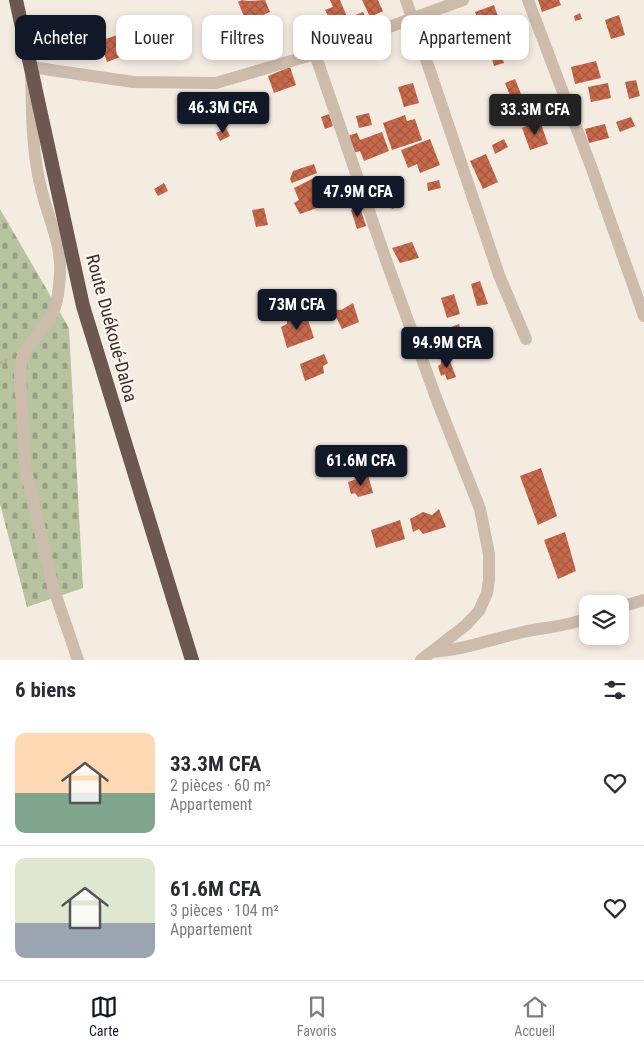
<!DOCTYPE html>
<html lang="fr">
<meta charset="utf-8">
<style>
:root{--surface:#fff;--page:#f7f7f7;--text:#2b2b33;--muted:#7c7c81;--line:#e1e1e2;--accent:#111827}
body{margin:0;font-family:"Roboto Condensed",sans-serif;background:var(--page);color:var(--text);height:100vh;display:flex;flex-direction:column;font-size:19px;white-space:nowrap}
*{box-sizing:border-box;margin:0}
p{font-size:16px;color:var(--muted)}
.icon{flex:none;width:28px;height:28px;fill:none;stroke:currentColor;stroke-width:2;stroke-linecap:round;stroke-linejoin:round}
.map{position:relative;height:660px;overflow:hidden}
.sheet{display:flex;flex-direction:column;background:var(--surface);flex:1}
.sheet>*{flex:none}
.guide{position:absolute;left:15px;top:15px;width:615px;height:45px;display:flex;gap:10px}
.controls{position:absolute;left:579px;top:595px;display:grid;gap:10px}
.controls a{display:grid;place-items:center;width:50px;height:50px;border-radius:10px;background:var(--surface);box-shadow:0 2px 8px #0003;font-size:25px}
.price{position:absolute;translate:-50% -42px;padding:0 11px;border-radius:5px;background:var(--accent);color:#fff;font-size:16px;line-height:32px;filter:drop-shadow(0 1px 2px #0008)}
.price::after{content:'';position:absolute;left:50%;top:30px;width:15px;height:11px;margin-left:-8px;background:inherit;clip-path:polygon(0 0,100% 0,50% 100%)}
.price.current{background:#222;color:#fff}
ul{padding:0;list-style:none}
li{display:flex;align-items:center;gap:15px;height:125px;padding:0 15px}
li+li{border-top:1px solid var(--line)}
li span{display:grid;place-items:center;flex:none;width:140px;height:100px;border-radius:10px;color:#555}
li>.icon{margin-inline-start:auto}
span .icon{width:60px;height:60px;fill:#fffc;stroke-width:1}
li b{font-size:21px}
h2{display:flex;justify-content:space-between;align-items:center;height:60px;padding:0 15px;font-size:21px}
.pill{padding:0 18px;border-radius:10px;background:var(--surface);box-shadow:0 2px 8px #0003;font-size:18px;line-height:45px}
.pill.current{background:var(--accent);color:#fff}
.menu{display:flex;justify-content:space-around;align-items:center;height:70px;border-top:1px solid var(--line);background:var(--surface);font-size:14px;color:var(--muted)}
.menu a{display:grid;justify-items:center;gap:2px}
.menu .current{color:var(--accent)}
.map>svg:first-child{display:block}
</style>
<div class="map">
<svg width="644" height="660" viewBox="0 0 644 660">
<defs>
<pattern id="cemetery-stones" width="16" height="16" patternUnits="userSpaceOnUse" patternTransform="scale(1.25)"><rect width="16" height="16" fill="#b8c4a0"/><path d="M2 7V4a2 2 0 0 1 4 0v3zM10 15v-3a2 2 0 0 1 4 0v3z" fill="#97a083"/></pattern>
<pattern id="building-cross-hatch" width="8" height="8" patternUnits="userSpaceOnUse" patternTransform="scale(1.25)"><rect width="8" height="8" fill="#c8694b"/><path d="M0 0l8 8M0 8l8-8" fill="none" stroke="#a4573f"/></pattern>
</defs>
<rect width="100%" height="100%" fill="#f4ebe1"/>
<path fill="url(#cemetery-stones)" d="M0,209L69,328L83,588L27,607L0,504Z"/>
<path fill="url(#building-cross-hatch)" d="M242,0L248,1L265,0L270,12L263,15L266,21L249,28L238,2Z
M330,0H340L348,19L338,23L335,18L330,20L325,10L333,7Z
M362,0H378L383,11L370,17Z
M538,0H559L561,5L542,12Z
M494,5L500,22L481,29L475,12Z
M363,12L366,18L357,22L355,15Z
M580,13L582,19L575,21L574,16Z
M619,15L625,35L611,39L605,20Z
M135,29L138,40L123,46L126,55L107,62L100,41Z
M450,29L455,39L441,45L436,35Z
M496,33L499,41L484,47L481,39Z
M461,42L464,50L449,56L445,48Z
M501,53L504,63L494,66L491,56Z
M596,61L601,78L575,84L571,67Z
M290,67L296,85L274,93L268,76Z
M515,79L521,94L511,98L505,83Z
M636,80L640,96L629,99L625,82Z
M413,83L419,103L404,107L398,87Z
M608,83L611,98L591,102L588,87Z
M507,107L513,121L503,125L498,111Z
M369,113L372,125L359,128L356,116Z
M329,114L333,126L325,129L321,117Z
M405,115L407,121L415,119L422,140L392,150L383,123Z
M631,117L635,126L620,132L616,122Z
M540,121L548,144L530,150L522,128Z
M605,124L609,138L589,143L585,129Z
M226,128L230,136L220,141L216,133Z
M382,132L389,151L364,161L360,151L353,153L347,136L357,133L360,140Z
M430,139L440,165L420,173L417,164L408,168L401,150Z
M504,139L508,147L495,154L492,145Z
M486,154L498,182L483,189L470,161Z
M314,164L317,173L292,183L290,179L293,171Z
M318,176L327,197L314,202L317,208L300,214L294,203L299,200L294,188Z
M439,180L441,188L428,191L427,183Z
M164,183L168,191L158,196L154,189Z
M401,196L404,204L392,209L389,202Z
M360,207L366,226L357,229L351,210Z
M264,208L268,225L256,227L252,210Z
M412,242L419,258L400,263L392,248Z
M480,281L488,304L477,306L471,284Z
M454,294L460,314L447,318L441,298Z
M353,303L359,322L342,329L332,309L341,310Z
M300,313L302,319L307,317L314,338L287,348L281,327L287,324V320Z
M459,324L465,343L454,346L449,328Z
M324,354L328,363L323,366L324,373L305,381L300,364Z
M448,356L456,377L447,380L445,374L441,376L438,366L441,364V360Z
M541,468L557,516L538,525L520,476Z
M368,475L373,493L358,497L355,493L351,494L348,482Z
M439,509L446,527L423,534L419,529L413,532L410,519L423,512L432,515Z
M400,520L405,539L376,548L371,530Z
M565,532L576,571L558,579L544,540Z"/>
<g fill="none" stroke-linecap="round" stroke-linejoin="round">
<path stroke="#b9a596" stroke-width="2.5" stroke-dasharray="2.5 2.5" stroke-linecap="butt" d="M0,363L10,359"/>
<path stroke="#cdbbac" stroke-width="12" d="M406,0L499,275L526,339
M528,0L592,169L644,316
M315,54L387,263L438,403L480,509L489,554V580L487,593L479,611L466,625L421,660
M620,607L644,600
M432,652C463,650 492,639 523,632C546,627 565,627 588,618
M78,660L53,587L25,466L20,374C21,368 21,361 23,355C29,341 45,330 52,315C58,302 59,288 60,274C62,245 49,220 42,192C31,152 32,108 31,67L133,82L216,83L315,54L463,0"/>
<path stroke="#6c584f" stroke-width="14" d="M16,0L83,306L192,660"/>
</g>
<g text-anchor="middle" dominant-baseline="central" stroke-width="4.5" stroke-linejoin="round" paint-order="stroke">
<g font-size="18" fill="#3b302b" stroke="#fbf5ee">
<text transform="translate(112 328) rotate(75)">Route Duékoué-Daloa</text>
</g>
</g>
</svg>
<div class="controls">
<a><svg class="icon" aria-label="layers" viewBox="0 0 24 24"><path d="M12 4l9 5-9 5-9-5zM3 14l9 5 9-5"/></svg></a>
</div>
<b class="price" style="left:223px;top:134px">46.3M CFA</b>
<b class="price current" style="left:535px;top:136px">33.3M CFA</b>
<b class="price" style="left:358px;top:218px">47.9M CFA</b>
<b class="price" style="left:297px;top:331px">73M CFA</b>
<b class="price" style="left:447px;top:369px">94.9M CFA</b>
<b class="price" style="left:361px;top:487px">61.6M CFA</b>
<div class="guide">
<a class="pill current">Acheter</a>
<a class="pill">Louer</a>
<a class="pill">Filtres</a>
<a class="pill">Nouveau</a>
<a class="pill">Appartement</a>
</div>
</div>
<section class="sheet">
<h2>6 biens<svg class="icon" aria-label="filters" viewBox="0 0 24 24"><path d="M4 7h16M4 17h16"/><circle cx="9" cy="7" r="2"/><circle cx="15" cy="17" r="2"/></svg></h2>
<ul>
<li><span style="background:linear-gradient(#ffd9b3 60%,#7fa58c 0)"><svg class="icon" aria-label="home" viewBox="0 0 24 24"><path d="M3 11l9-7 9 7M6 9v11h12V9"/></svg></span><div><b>33.3M CFA</b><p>2 pièces · 60 m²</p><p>Appartement</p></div><svg class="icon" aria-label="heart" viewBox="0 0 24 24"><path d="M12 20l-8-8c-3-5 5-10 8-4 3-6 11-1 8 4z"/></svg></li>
<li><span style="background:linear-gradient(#dfe7d0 65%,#9aa5b1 0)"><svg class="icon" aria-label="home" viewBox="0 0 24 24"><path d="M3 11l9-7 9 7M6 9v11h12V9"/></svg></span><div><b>61.6M CFA</b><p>3 pièces · 104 m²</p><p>Appartement</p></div><svg class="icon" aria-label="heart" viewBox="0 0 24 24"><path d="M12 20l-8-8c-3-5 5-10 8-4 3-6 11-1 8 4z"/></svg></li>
</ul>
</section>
<nav class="menu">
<a class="current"><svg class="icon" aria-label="map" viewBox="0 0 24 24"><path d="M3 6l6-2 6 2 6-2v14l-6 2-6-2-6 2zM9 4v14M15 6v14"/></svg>Carte</a>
<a><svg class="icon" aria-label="saved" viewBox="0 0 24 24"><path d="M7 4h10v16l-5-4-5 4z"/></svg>Favoris</a>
<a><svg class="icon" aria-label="home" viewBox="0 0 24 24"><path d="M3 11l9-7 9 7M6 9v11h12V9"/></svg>Accueil</a>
</nav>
